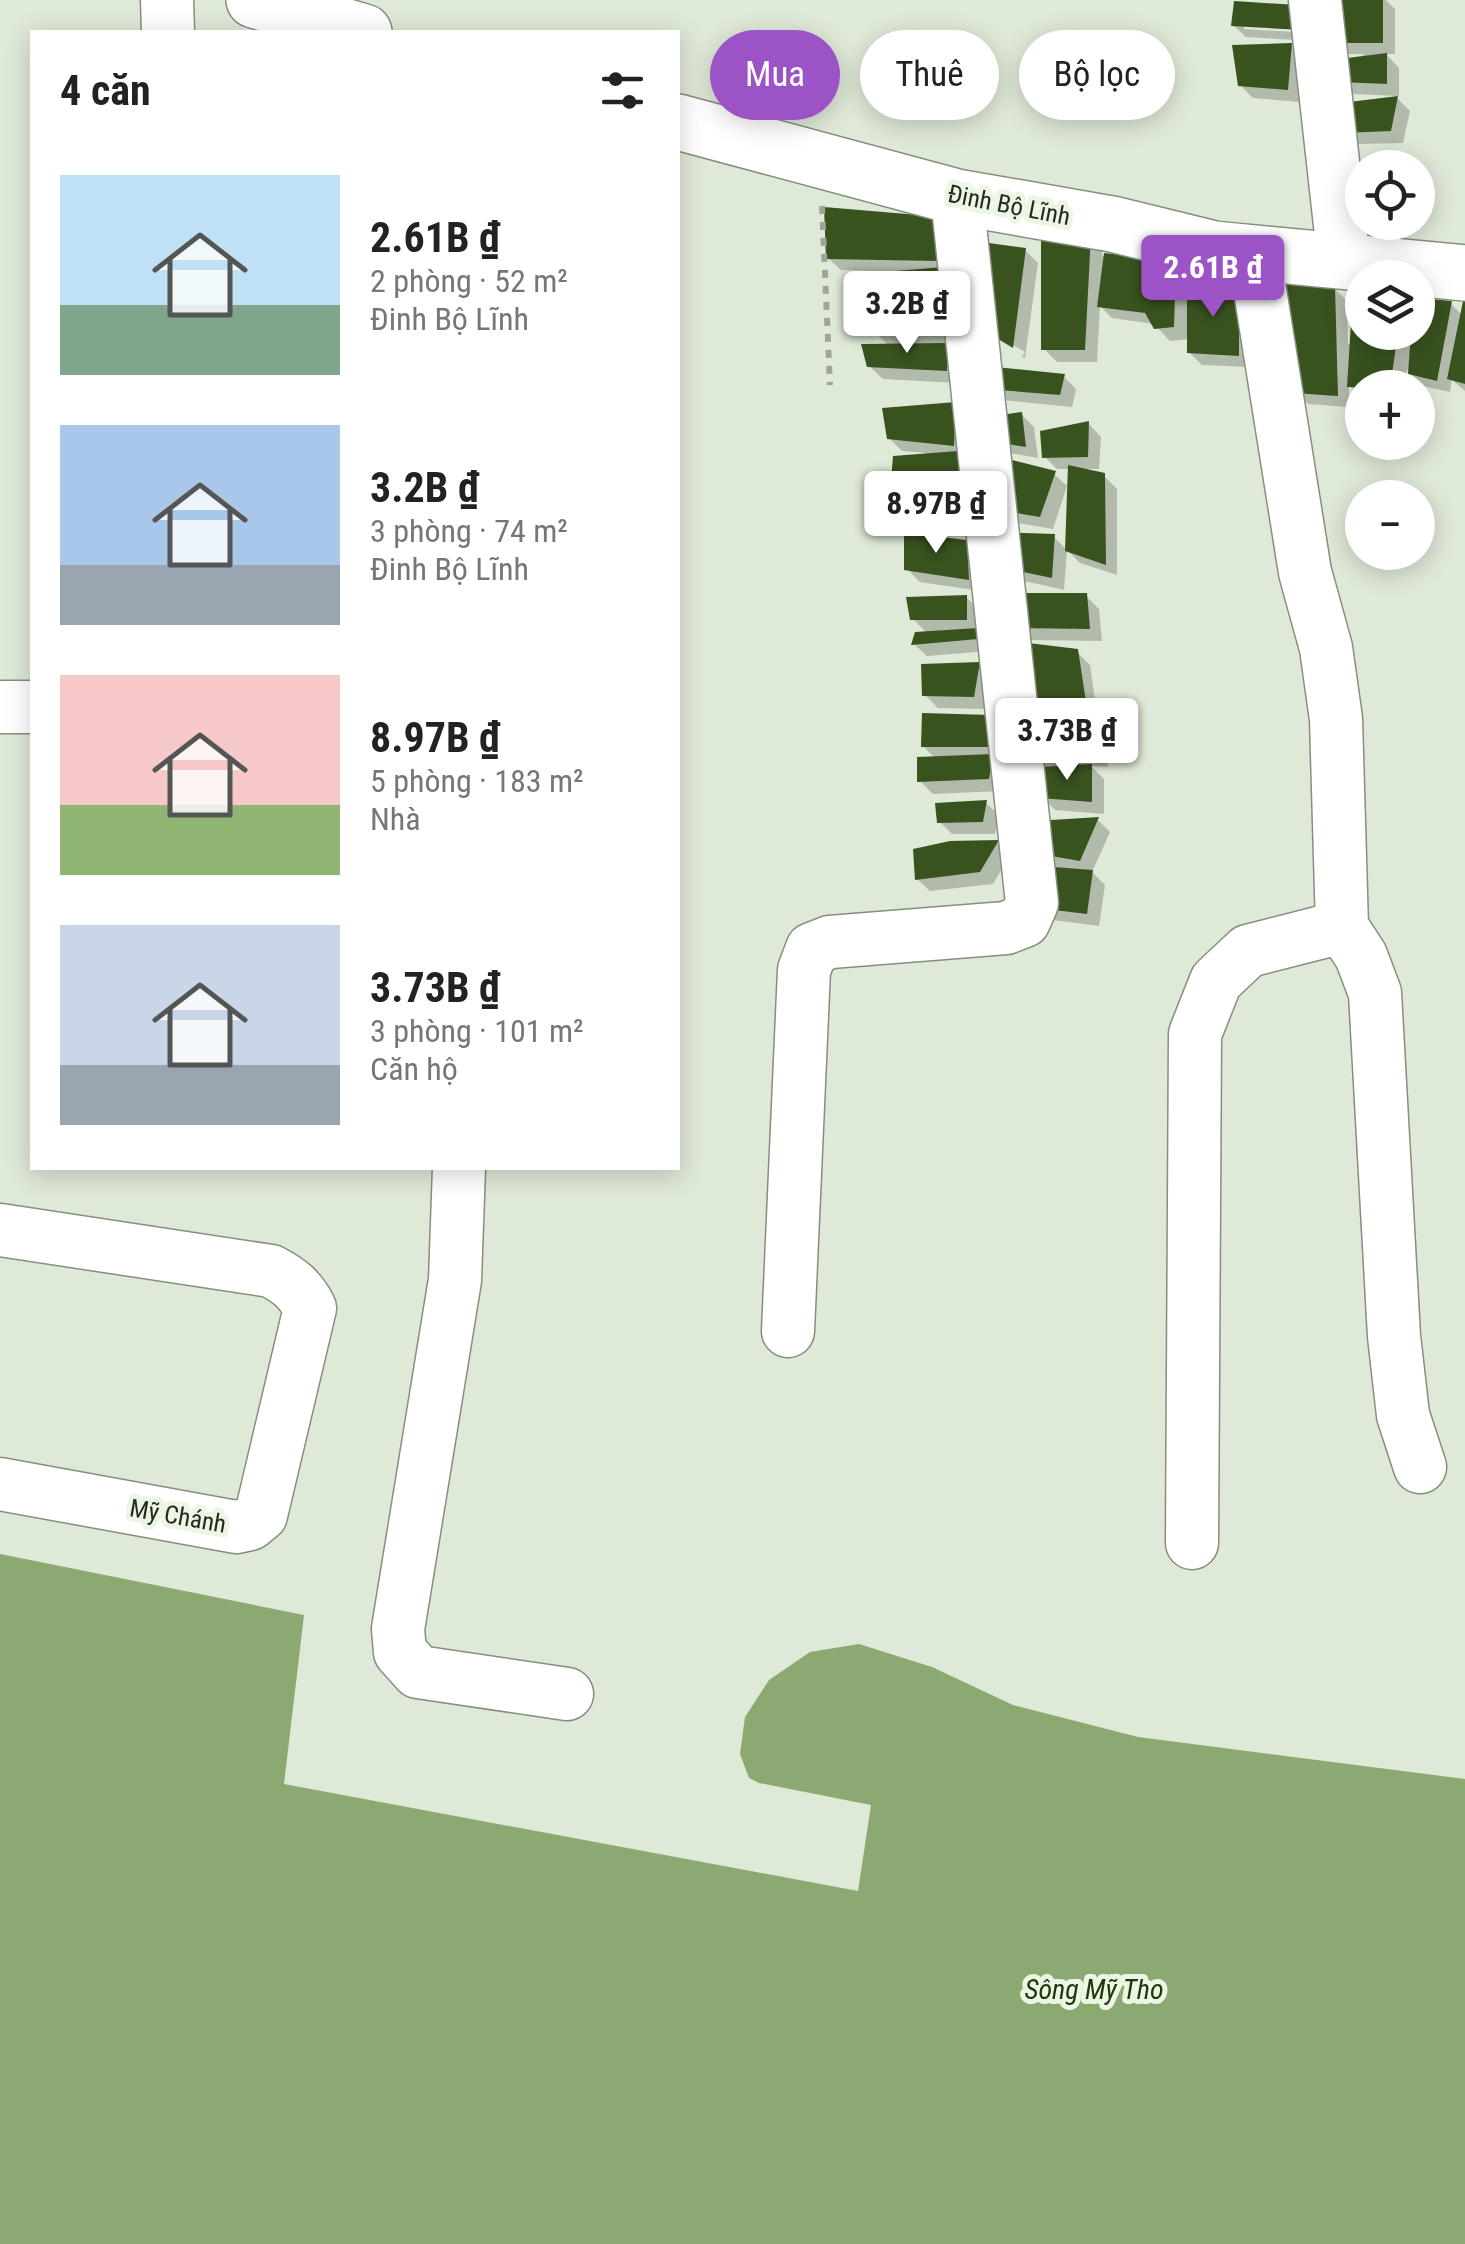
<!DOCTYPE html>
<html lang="vi">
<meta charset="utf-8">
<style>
:root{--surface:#fff;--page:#f2f2f2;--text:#222;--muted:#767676;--accent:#9b53c6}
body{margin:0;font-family:"Roboto Condensed",sans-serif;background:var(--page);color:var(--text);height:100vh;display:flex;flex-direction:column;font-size:38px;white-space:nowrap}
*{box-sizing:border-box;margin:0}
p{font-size:32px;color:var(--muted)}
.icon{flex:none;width:55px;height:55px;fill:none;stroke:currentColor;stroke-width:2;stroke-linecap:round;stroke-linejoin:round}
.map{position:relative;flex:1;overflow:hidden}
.panel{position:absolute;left:30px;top:30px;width:650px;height:1140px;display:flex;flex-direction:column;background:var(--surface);border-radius:0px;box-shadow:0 5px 25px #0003}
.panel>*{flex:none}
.guide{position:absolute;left:710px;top:30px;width:605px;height:90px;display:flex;gap:20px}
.fabs{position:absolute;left:1345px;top:150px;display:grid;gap:20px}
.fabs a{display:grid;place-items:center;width:90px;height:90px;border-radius:50%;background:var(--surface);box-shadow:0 5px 25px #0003;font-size:50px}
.price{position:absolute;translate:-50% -85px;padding:0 22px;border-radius:10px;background:#fff;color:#222;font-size:32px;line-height:65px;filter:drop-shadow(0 2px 5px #0008)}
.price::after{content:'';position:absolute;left:50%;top:60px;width:30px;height:22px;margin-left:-15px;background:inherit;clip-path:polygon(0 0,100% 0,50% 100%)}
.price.selected{background:var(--accent);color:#fff}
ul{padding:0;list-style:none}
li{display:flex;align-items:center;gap:30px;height:250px;padding:0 30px}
li span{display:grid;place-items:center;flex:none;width:280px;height:200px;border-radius:0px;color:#555}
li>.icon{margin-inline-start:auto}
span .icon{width:120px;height:120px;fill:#fffc;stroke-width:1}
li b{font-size:42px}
h2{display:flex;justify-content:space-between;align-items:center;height:120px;padding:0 30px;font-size:42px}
.pill{padding:0 35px;border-radius:45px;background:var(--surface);box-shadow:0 5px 25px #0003;font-size:35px;line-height:90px}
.pill.selected{background:var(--accent);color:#fff}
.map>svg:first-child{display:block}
</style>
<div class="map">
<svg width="1465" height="2244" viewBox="0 0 1465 2244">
<rect width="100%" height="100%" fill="#dfe9d7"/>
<path fill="#8ca972" d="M0,1554L304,1615L284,1784L858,1891L871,1805L759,1783L749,1778L740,1754L745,1717L769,1680L810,1652L859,1644L932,1667L1013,1705L1138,1737L1465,1779V2244H0Z"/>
<path fill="#0003" d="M1358,0H1386L1395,9V54H1386L1399,68V96L1354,94L1342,81L1364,54H1343L1330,42Z
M1244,24V29L1311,33L1313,41L1246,37L1233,25Z
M1291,45L1303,58L1300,102L1253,98L1240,85Z
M1397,98L1410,111L1403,143L1358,144L1345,132Z
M953,220L958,383L883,379L869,366L889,346L874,331L872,312L858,299L878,271L841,270L828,258Z
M1043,241L1102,250V256L1175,263L1188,276L1187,283L1238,293L1251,367L1202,365L1189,352V339L1170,341L1154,324L1112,318L1100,306L1097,362H1057L1044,349Z
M1025,250L1038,263L1025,358L1022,356L1025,352L989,331Z
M1334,288L1347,301L1348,344H1352L1355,293L1362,294V332H1418V300L1451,304L1463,316L1465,310V391L1452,380L1450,392L1423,386L1407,369L1404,388H1362V399L1349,385V407L1308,404L1295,391Z
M1064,377L1076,389L1072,407L1002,400L989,388Z
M955,405L988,533L912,532L899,519L925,498V493H906L893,480L926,453L902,451L889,438Z
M1021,414L1034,427L1038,458L1004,452Z
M1089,424L1101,437L1099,469H1084L1104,476L1117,489V575L1080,563L1067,550L1070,469H1057L1044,456Z
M1054,474L1067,486L1053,529L1012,522L999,509Z
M1054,537L1067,550L1064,590L1020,580L1007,567Z
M966,543L978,556L981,591L920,582L907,569Z
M1086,596L1099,609L1102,641L1031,640L1019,627Z
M966,597L979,610L989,651L927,656L914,644L927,633L912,618Z
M1077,652L1090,665L1097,714L1090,713L1105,728L1108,767L1091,766L1104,779V814L1055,810L1043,797L1047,769L1032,753L1015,696Z
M979,665L991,677L987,709L938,708L925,695Z
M990,717L1001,791L933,794L920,781L936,759L923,746Z
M986,803L999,815L995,834H952L939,821Z
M1098,820L1110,832L1092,872L1105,885L1099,926L1053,920L1036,852Z
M950,843H998L1010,855L993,884L930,891L917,879Z"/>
<path fill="#39531f" d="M1342,0H1383V43H1328L1324,3Z
M1234,1L1297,5L1302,30L1231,26Z
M1292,43L1288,90L1238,86L1232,45Z
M1387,53V84L1339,82V59Z
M1398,96L1391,131L1343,133L1341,103Z
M824,207L954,218L937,261L826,259Z
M1091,234L1085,350H1041V238Z
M974,241L1026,248L1013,348L978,327Z
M1104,253L1176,261L1174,327L1154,329L1145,313L1097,307Z
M943,267L948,299H856L861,274Z
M1187,280L1239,290V356L1187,353Z
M1282,284L1335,286L1338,396L1293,393Z
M1353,290L1362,291V332H1398L1390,388L1347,387Z
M1418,298L1452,301L1437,381L1408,374L1411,332H1418Z
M1463,301H1465V384L1447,379Z
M869,307H943L935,332H871Z
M947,343V371L867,367L861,344Z
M986,366L1065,374L1060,395L986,389Z
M956,402L954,446L887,439L882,408Z
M1022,412L1026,447L989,441L987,417Z
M1089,421L1088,457L1042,458L1040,431Z
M971,450L963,483L891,481L893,456Z
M996,456L1056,471L1040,517L997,510Z
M1068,465L1105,473L1106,565L1065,551Z
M971,493L976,521L896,520L897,496Z
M998,532L1055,534L1052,578L1004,568Z
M904,533L967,540L969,580L904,570Z
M1016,593H1087L1090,629L1016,628Z
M967,595V620H910L906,597Z
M978,628V639L911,645L915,632Z
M1011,641L1078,649L1086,702L1013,697Z
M980,662L974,697L922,696L921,664Z
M1028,710L1093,713L1096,755L1029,754Z
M922,713L991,715L998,747H921Z
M993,754L989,779L917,782V757Z
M1092,764V802L1040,798V767Z
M987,800L983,822L937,823L935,803Z
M1099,817L1080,861L1034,853L1035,821Z
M999,840L980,872L915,880L913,849L950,841Z
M1041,866L1093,870L1087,914L1037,908Z"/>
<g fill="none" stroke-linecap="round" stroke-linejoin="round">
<g stroke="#868f7f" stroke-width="55">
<path id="minor" d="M167,0L168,32
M1315,0L1344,261
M1254,253L1305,572L1326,648L1336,719L1342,927L1361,956L1375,993L1394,1336L1403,1415L1420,1467
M0,707H32
M459,1168L455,1280L398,1629L400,1652L418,1672L567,1694
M0,1230L271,1271C290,1281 300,1289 310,1308L261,1515L250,1524L236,1527L0,1484
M788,1331L804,970L812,949L830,942L1006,928L1024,921L1032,903L957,197
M1192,1543L1195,1034L1216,981L1248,951L1342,927"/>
</g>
<g stroke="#868f7f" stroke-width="58">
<path id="major" d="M254,0L364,32
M678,122L957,197L1112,224L1214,249L1465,273"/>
</g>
<path stroke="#9ea698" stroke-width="6" stroke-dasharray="8 8" stroke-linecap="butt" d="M822,206L830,385"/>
<use href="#minor" stroke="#fff" stroke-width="52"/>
<use href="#major" stroke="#fff" stroke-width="55"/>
</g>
<g text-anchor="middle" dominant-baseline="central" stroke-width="10" stroke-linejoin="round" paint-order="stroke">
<g font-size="25" fill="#252922" stroke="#ecf6e4">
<text transform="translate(1009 205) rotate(11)">Đinh Bộ Lĩnh</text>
<text transform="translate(178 1516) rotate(10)">Mỹ Chánh</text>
</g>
<g font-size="28" font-style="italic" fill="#22350c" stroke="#ecf6e4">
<text x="1094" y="1989">Sông Mỹ Tho</text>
</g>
</g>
</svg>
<div class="fabs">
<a><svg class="icon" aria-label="locate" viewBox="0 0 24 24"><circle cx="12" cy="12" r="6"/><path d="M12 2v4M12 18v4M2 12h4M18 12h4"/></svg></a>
<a><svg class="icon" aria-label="layers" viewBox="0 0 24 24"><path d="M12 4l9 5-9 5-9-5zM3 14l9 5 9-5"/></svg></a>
<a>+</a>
<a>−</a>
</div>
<b class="price selected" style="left:1213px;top:320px">2.61B ₫</b>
<b class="price" style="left:907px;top:356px">3.2B ₫</b>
<b class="price" style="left:936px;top:556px">8.97B ₫</b>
<b class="price" style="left:1067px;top:783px">3.73B ₫</b>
<div class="guide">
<a class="pill selected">Mua</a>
<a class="pill">Thuê</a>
<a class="pill">Bộ lọc</a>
</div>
<section class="panel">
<h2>4 căn<svg class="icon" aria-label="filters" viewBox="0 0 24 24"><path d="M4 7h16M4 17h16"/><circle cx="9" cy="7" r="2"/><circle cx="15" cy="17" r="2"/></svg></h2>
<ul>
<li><span style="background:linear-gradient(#bfe0f5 65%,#7fa58c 0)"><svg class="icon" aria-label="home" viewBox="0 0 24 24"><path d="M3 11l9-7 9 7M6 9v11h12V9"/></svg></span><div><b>2.61B ₫</b><p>2 phòng · 52 m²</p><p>Đinh Bộ Lĩnh</p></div></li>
<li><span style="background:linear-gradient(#a9c7e8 70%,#9aa5b1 0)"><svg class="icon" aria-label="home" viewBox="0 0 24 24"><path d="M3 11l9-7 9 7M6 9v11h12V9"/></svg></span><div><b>3.2B ₫</b><p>3 phòng · 74 m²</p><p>Đinh Bộ Lĩnh</p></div></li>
<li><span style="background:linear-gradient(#f6c9c9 65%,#8fb573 0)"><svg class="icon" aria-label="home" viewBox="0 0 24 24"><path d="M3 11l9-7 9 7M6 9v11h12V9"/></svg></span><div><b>8.97B ₫</b><p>5 phòng · 183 m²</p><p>Nhà</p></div></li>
<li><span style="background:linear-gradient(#c9d6e8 70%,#9aa5b1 0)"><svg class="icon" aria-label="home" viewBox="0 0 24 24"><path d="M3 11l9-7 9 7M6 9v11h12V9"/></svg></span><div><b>3.73B ₫</b><p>3 phòng · 101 m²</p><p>Căn hộ</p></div></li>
</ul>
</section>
</div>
